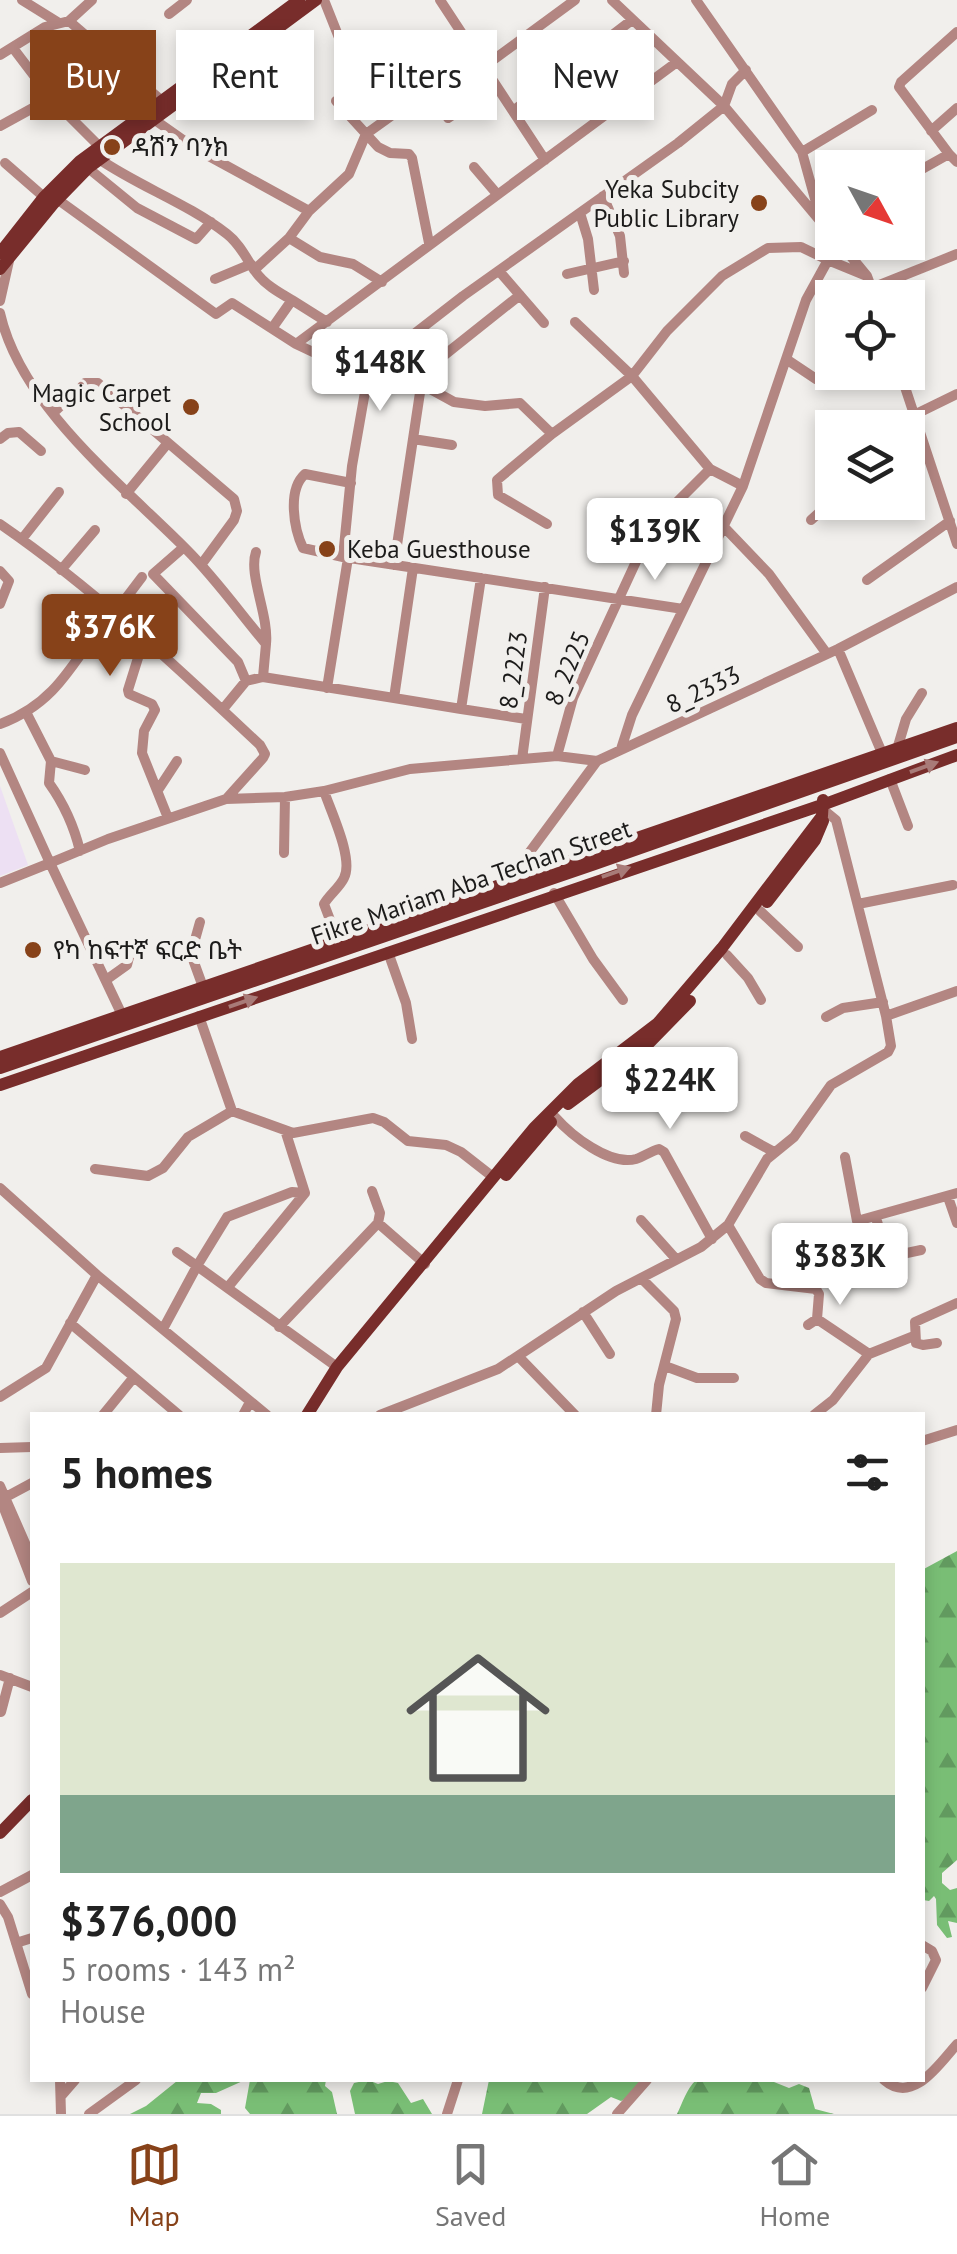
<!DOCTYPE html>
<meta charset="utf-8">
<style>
:root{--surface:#fff;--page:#f6f6f6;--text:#222;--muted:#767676;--line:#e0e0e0;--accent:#874219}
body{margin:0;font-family:"PT Sans","Noto Sans Ethiopic",sans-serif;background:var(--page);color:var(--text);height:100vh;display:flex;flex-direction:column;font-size:38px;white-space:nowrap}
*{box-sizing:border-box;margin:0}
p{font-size:32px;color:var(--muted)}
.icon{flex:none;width:55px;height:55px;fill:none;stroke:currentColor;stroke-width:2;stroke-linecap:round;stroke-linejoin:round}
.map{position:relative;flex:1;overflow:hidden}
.details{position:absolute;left:30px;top:1412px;width:895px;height:670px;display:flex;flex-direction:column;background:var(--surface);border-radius:0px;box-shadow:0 5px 15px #0003}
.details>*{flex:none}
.guide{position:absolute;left:30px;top:30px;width:898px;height:90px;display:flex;gap:20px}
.needle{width:65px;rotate:130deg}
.fabs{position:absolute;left:815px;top:150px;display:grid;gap:20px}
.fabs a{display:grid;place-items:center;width:110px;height:110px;border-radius:0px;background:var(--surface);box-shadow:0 5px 15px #0003;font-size:50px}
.price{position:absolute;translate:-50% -85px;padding:0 22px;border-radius:10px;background:#fff;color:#222;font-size:32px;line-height:65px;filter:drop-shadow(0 2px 5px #0008)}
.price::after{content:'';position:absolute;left:50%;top:60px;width:30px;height:22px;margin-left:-15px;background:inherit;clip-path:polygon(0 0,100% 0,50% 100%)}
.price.active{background:var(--accent);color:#fff}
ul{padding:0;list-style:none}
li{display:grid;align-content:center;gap:20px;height:530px;padding:0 30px}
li+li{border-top:2px solid var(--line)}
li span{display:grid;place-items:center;height:310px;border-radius:0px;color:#555}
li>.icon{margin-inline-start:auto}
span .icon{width:180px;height:180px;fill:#fffc;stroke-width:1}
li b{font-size:42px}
h2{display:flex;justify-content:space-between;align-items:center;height:120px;padding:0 30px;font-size:42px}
.pill{padding:0 35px;border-radius:0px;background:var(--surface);box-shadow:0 5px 15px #0003;font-size:35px;line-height:90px}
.pill.active{background:var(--accent);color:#fff}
.tab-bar{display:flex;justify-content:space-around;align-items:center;height:140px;border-top:2px solid var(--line);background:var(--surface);font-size:28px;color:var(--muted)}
.tab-bar a{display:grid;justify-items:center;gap:5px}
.tab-bar .active{color:var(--accent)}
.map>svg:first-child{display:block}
</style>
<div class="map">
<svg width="957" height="2114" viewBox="0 0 957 2114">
<defs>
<pattern id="forest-firs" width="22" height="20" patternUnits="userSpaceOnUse" patternTransform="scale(2.5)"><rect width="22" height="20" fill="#79be75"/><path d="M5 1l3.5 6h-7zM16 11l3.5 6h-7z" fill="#629a5f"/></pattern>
</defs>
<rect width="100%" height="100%" fill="#f1efec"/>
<path fill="#ede0f3" d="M0,786L28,865L0,876Z"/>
<path fill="url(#forest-firs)" d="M957,1551V1860L942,1873V1883L950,1890L957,1888V1923L948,1921L952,1937L947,1938L937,1925L936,1899L934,1896L929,1901L923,1900L922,1570Z
M245,2080L216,2093H201L197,2103L211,2104L221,2110V2114H130L146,2106L177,2081Z
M250,2080H326L325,2086L332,2092L337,2114H250L245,2108Z
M368,2080L378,2084L388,2081L398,2083L411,2103L423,2099L432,2114H355L350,2091L354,2083Z
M489,2080H642L627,2098L621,2101L611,2097L587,2114H482Z
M696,2080H769L789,2088L799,2084L809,2088L815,2109L834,2114H677C683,2102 686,2090 696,2080Z"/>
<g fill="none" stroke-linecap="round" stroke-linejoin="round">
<path stroke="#b38682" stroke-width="10" d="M22,0L59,23
M324,0L355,78
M440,0L545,160
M612,0L724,106L832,235
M696,0L802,152L820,217
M169,14L187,0
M69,21L161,100
M13,48L51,98L99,146
M0,55L45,27L69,21L92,0
M236,56L272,99
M677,62L296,344L349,369H369L463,296L678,143L724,106L732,84L746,70
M485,66L575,0
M336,101L378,147L390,153L409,154L412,158L429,243
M513,111L632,20
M152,118L196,149L309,211L349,174L366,134L476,55
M448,118L496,86
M0,126L51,98
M931,131L957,108
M802,152L872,110
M949,154L899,87L901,82L957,32
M99,159C140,187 187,203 227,234C240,244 246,258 255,271C264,284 278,292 292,300
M5,163L44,197
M474,167L497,194
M88,168L137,208L196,239L211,222
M908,177L949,154L957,162
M603,196L620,236L624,273
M57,199L216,314L232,303L296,344
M580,213L588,239L594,290
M289,238L320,257L353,264L382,282
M839,242L867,276L875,298
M254,270L289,238L309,211
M499,271L544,323
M567,274L624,261
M215,279L251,264
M872,288L957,254
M0,301L9,261
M0,313C21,407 124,486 187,550C216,579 240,613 266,644L263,677L394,698
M575,322L632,376L710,469
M273,327L292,300L327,322
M442,357L520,295
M786,359L816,379
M900,372L957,544
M54,412L85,383H98L234,499L237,511L234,520L201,565
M897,428L914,415L957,394
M552,434L520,403L485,406L454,402L394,369L385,367L369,369L352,466L343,557L683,609
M0,439L8,433L19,432L41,451
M413,439L452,445
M126,494L167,444
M811,520L832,501
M0,524C93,588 177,667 260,745L265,754L263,758L227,798
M547,524L498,495L497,480L552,434L632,376L667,331L722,276L768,248L801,247L828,260
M725,528L769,574L827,654
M22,539L59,492
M184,547L153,574L238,662L246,681
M256,552C248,575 269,615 266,644
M343,557L303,548C294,529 287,490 305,474L351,483
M394,565L421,386
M413,568L394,698L461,709L481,578
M61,570L95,530
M0,571L9,581L0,604
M867,580L950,521
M114,614L142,577
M136,632L132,637L138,658L128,690L129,694L152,704L155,710L144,731L142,753L168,818
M838,649L882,753
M327,688L348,558
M223,709L246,681L263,677
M461,709L526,719
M27,714L51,761L49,783C64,804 74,826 80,851
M0,724C49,706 68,673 96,632L102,630L132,637
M898,746L906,719L922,693
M621,749L632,715L743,486L806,300L828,260L867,276
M0,753L50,863L108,839L226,799L285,797L324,791L410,769L557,756L597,761
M557,756L573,698L646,540L663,516L710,469L743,486
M522,759L545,587
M51,761L85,770
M890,779L908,826
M158,790L177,761
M324,791C331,812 354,859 344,878C340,887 329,895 324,904L338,941
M284,853L285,797
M509,880L597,761L838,649L957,587
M0,883L50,863L122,1015
M554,893L593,959L623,1000
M858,904L953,885
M760,911L798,947
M200,922L191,954L203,987
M388,952L406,1003L412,1039
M727,955L748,978L761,1000
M106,980L127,965L132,946
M199,1016L232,1111L293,1133L373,1118L384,1122L408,1141L446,1145L461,1152L493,1177
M886,1016L957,991
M826,1017L843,1008L883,1002
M555,1117C571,1135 609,1166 636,1159C643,1157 651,1151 659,1149L664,1152L712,1239
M285,1130L305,1193
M745,1136L774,1152
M845,1157L857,1221L957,1193
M95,1169L148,1176L163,1168L188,1137L232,1111
M0,1188L97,1275L267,1415
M372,1191L380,1213L378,1223
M948,1197L957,1223
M876,1218L888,1257L921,1250
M641,1220L676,1259
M728,1225L760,1279L766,1283L816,1289L819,1294L817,1319
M177,1252L197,1266L227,1217L292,1192L305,1193
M641,1278L674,1311L676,1319L659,1385L656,1415
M228,1287L305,1193
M583,1312L610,1354
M70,1323L179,1415
M808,1325L817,1319L869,1354
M279,1327L378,1223L425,1264
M163,1329L197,1266L337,1367
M937,1343L923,1345L916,1343L915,1322L957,1303
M518,1356L575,1415
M665,1366L697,1378H734
M0,1397L46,1368L97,1275
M103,1415L134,1377
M243,1415L250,1402
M380,1415L498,1369L616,1291L701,1247L728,1225L767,1159L794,1137L831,1085L888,1052L891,1046L886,1016L836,820L825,811
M814,1415L833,1400L869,1354L914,1336
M922,1441L957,1430
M0,1448L32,1447
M0,1486L32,1559
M0,1498L32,1581
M2,1499L32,1483
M0,1613L32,1592
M0,1675L32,1687
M1,1712L10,1678
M0,1892L32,1875
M0,1904L8,1917L32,1994
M16,1943L32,1938
M922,1945L932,1951L936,1960L922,1988
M60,2080L61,2114
M884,2080C913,2105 939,2064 957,2044
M62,2095L75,2080
M89,2114L136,2080
M447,2114L458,2080
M617,2114L647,2080"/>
<path stroke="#782d2b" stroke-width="12" d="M0,253L44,197L80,161L299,0
M0,269L54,203L88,168L316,0
M767,902L815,840L823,821
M0,1057L957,728
M0,1068C319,959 639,850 957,737
M0,1085L825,804L957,755
M568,1104L645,1047L690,1001
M506,1175L551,1122
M307,1415L337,1367L534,1128L578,1084L658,1023L722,948L822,816L823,800
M0,1833L32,1800"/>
</g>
<defs><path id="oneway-solid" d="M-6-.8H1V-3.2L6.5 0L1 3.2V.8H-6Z" transform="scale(2.5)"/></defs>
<g fill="#a87b78">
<use href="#oneway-solid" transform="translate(924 767) rotate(-20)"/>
<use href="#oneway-solid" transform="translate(616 872) rotate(-19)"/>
<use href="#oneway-solid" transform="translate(243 1002) rotate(-19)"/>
</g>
<g fill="#874219" stroke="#f1efec" stroke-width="4">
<circle cx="112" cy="147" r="10"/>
<circle cx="759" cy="203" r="10"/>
<circle cx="191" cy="407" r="10"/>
<circle cx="327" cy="549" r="10"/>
<circle cx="33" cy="950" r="10"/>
</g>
<g text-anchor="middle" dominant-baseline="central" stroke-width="10" stroke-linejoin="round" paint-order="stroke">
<g font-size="25" fill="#1c1b1a" stroke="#f1efec" text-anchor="start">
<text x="132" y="147">ዳሽን ባንክ</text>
<text x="739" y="189" text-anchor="end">Yeka Subcity<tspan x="739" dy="29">Public Library</tspan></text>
<text x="171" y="393" text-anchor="end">Magic Carpet<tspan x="171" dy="29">School</tspan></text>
<text x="347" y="549">Keba Guesthouse</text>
<text x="53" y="950">የካ ከፍተኛ ፍርድ ቤት</text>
</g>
<g font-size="25" fill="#1c1b1a" stroke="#f1efec">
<text transform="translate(567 668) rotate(-67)">8_2225</text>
<text transform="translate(513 670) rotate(-82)">8_2223</text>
<text transform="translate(703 689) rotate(-25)">8_2333</text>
<text transform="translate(471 882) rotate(-19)">Fikre Mariam Aba Techan Street</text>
</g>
</g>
</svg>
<div class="fabs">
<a><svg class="needle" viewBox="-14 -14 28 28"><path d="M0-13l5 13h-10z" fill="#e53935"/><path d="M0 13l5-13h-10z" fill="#767676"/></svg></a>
<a><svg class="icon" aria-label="locate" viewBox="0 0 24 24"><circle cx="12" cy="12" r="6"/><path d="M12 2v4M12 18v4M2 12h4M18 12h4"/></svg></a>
<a><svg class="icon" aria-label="layers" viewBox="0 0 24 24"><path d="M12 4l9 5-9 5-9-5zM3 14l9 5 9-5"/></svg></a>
</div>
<b class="price" style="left:380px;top:414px">$148K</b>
<b class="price" style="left:655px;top:583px">$139K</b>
<b class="price active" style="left:110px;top:679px">$376K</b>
<b class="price" style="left:670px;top:1132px">$224K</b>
<b class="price" style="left:840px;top:1308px">$383K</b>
<div class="guide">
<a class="pill active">Buy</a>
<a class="pill">Rent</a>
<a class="pill">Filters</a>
<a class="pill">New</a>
</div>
<section class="details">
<h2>5 homes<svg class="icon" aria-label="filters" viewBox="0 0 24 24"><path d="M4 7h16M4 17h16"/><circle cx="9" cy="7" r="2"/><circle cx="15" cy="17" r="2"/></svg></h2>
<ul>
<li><span style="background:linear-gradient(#dfe7d0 75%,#7fa58c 0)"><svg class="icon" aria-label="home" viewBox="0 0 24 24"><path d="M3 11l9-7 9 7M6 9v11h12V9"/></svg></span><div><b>$376,000</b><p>5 rooms · 143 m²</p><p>House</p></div></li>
</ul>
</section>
</div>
<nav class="tab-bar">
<a class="active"><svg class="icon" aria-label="map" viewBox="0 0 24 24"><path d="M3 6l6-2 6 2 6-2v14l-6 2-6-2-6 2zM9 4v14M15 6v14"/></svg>Map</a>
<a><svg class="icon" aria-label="saved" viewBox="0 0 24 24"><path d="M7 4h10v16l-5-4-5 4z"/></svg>Saved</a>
<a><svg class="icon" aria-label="home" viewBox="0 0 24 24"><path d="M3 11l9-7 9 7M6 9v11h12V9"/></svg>Home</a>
</nav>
